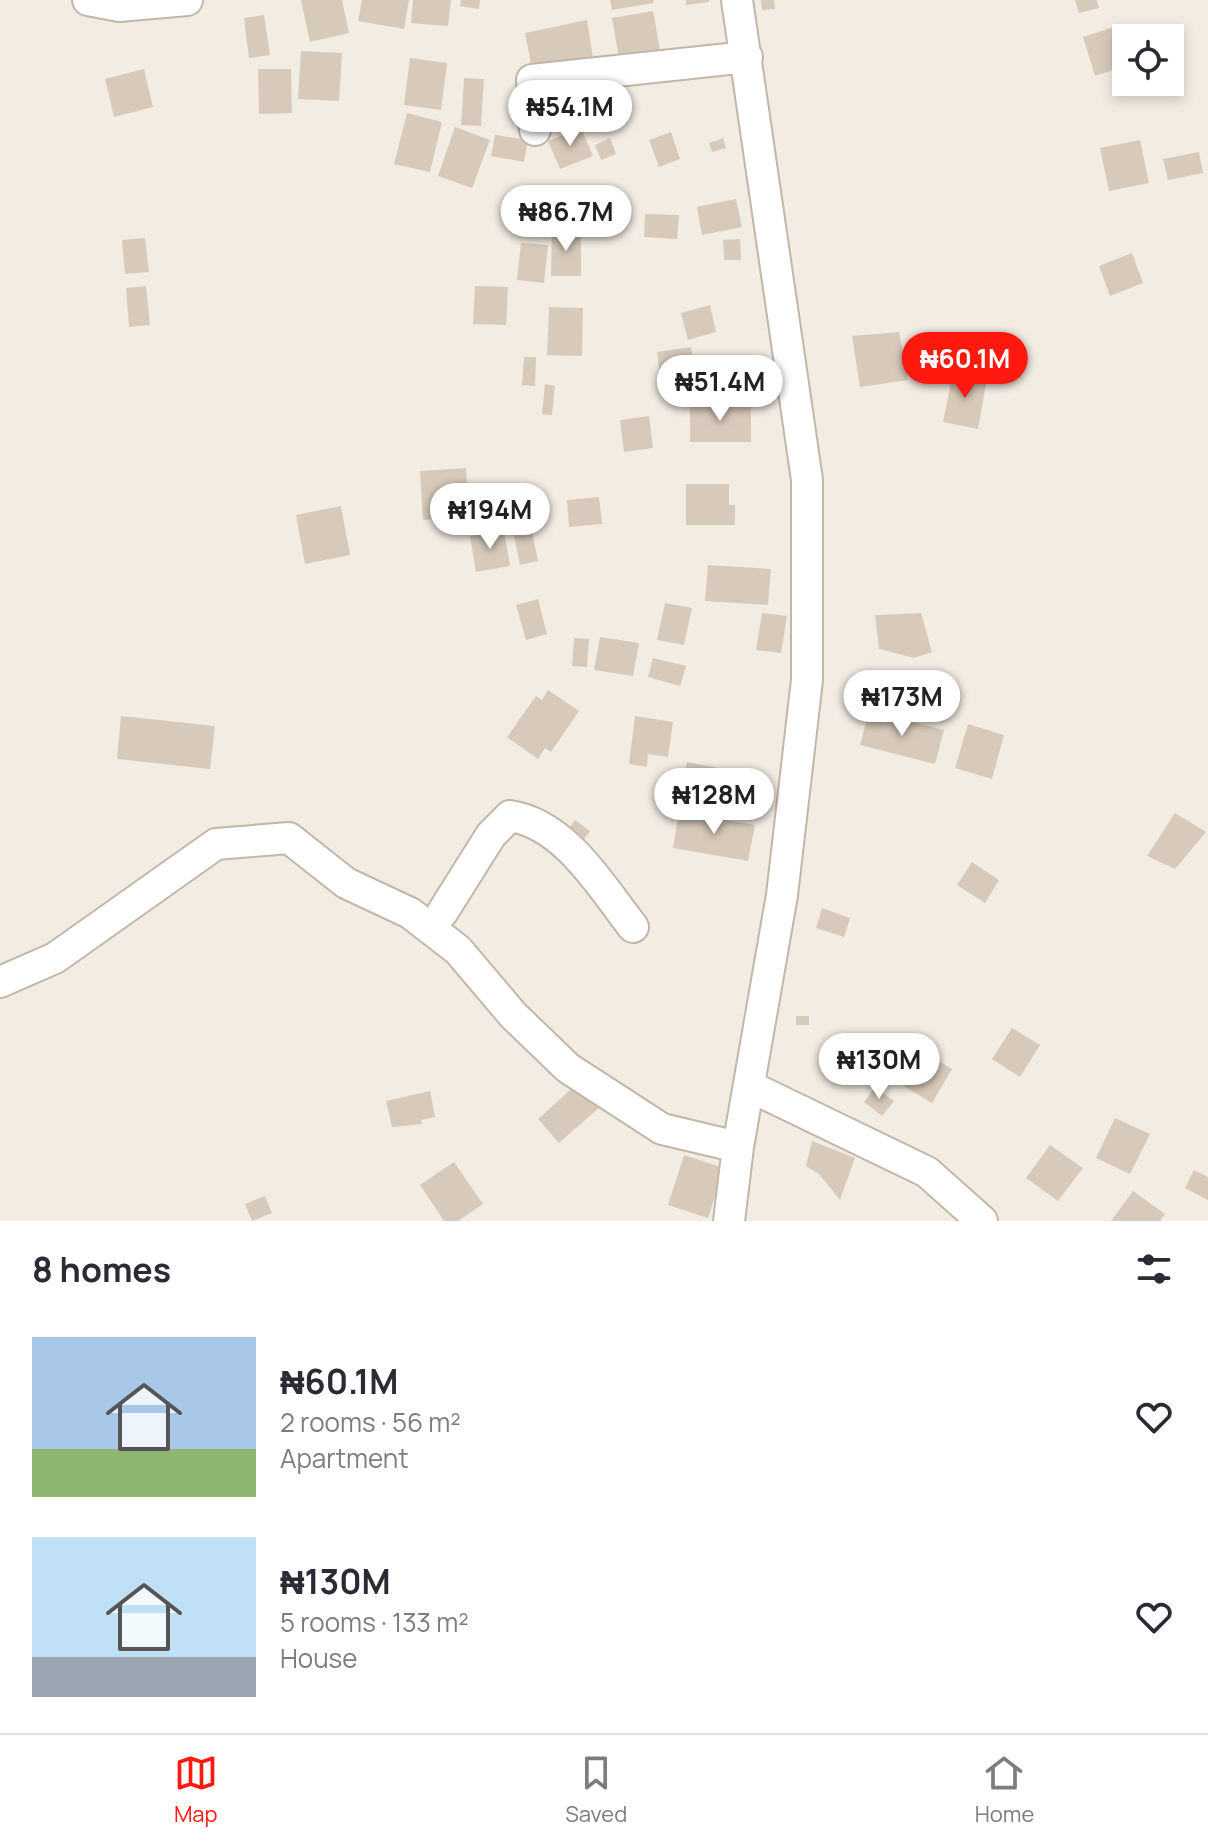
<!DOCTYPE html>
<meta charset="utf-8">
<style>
:root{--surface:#fff;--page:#f7f7f7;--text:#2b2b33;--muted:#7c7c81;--line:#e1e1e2;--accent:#ff190e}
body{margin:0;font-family:Manrope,sans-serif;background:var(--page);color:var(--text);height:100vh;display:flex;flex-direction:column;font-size:30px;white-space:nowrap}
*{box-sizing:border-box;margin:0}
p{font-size:26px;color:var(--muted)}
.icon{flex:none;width:44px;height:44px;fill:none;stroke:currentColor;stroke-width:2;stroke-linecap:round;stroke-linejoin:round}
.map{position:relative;height:1221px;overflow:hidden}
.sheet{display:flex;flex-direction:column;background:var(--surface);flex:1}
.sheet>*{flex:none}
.fabs{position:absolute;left:1112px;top:24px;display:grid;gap:16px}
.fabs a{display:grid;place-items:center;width:72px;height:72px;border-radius:0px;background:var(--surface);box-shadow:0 4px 12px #0003;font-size:40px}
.price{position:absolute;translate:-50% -68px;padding:0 18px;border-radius:28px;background:#fff;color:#222;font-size:26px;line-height:52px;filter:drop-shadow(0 2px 4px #0008)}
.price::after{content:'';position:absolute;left:50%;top:48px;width:24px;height:18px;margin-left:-12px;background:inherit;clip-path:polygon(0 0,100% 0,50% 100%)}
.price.on{background:var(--accent);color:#fff}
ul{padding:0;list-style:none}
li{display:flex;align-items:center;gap:24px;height:200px;padding:0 32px}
li span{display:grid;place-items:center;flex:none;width:224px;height:160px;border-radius:0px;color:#555}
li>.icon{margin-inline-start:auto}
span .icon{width:96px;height:96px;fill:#fffc;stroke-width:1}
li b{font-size:34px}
h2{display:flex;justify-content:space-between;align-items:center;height:96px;padding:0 32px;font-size:34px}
.tabs{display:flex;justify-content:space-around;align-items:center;height:112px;border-top:2px solid var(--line);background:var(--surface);font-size:22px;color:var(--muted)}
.tabs a{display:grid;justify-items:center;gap:4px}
.tabs .on{color:var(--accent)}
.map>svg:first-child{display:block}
</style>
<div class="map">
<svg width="1208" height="1221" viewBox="0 0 1208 1221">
<rect width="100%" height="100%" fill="#f3ece3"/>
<path fill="#d8cabb" d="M301,0H342L349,33L310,42Z
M362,0H409L404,29L358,21Z
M413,0H451L448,26L411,23Z
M461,0H480L479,9L460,6Z
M610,0H653L654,3L612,10Z
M686,0H709V2L686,5Z
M761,0H774L775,9L762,10Z
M1075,0H1097L1099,8L1079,13Z
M653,11L660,50L619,58L612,18Z
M264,15L270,55L249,58L244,18Z
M587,20L593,57L532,69L525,33Z
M1114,27L1125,66L1095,76L1083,37Z
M301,51L342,53L339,101L298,99Z
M410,58L447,63L441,110L404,105Z
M144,69L153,107L114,117L105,79Z
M258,69H291L292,113L259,114Z
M464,78L484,79L481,126L461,125Z
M407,113L442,122L430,172L394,164Z
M455,127L490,140L472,188L438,176Z
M581,128L593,156L560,169L548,141Z
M671,132L680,159L659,167L649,140Z
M495,135L528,140L524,162L491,156Z
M610,138L616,154L601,160L595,145Z
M723,138L726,148L712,152L709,143Z
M1140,140L1149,183L1109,191L1100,148Z
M1199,152L1203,173L1168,180L1163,159Z
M736,199L742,227L702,235L697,207Z
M645,214L679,215L677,239L644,237Z
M552,230L581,231V276H551Z
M145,238L149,272L125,274L122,240Z
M740,239L741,260H724L723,240Z
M521,243L548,245L544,283L517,280Z
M1132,253L1143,283L1110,296L1099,266Z
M146,286L150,325L129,327L126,288Z
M475,286L508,287L506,325L473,324Z
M710,305L716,332L688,340L681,313Z
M549,307L583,308L582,356L547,355Z
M899,332L908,380L860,387L852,336Z
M691,347L697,389L663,394L657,352Z
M524,357H536L535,386L522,385Z
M953,372L987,378L978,429L943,422Z
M545,384L555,386L552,415L542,414Z
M690,404H751V442H690Z
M649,416L653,448L624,452L620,420Z
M466,468L469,516L423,520L420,471Z
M686,484H729V505H735V525H686Z
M599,497L602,524L569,527L567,500Z
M341,506L350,555L305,564L296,515Z
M530,522L538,561L520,565L512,527Z
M504,530L510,566L476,572L470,536Z
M708,565L771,569L768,605L705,601Z
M538,599L547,634L526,640L516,605Z
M665,603L692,608L684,645L657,640Z
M762,613L787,616L781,653L756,650Z
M921,613L932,652L914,658L879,649L875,615Z
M600,637L639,643L633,676L594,670Z
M574,638L589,639L587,667L572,666Z
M653,658L686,666L680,686L648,677Z
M548,690L579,711L551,752L545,748L538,759L507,737L536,696L542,700Z
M869,711L944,730L935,764L860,745Z
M121,716L215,726L210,769L117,759Z
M635,716L673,722L668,757L648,754L647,767L629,764Z
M968,724L1004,735L992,779L955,768Z
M687,762L763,777L756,812L680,798Z
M679,812L755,825L748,861L673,848Z
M1175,813L1206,832L1175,869L1147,856Z
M575,820L590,831L580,845L565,834Z
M972,862L999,880L985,903L957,885Z
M822,908L850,918L844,937L816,928Z
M796,1016H809V1025H796Z
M1012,1028L1040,1045L1020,1077L992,1059Z
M917,1048L952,1069L932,1103L897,1082Z
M579,1082L601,1106L559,1143L538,1119Z
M875,1087L894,1101L882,1116L864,1102Z
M430,1091L435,1117L421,1120L422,1124L392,1127L386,1101Z
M1115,1118L1150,1134L1130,1174L1096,1158Z
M812,1141L855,1158L840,1200L819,1174L806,1166Z
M1050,1145L1083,1168L1058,1201L1026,1178Z
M684,1155L724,1168L708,1218L668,1205Z
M454,1162L483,1204L458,1221H444L420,1185Z
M1194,1170L1208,1177V1200L1185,1188Z
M1133,1191L1165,1214L1160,1221H1111Z
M265,1196L272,1213L252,1221L245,1204Z"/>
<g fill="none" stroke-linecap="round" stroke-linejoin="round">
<g stroke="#c2b6a9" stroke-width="34">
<path id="minor" d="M88,0L119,6L187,0
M535,130L532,80L747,57
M442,913L491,835L510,816C565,824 601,886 633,927
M0,982L55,958L216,844L289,838L346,883L410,913L458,950L513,1015L568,1068L662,1129L738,1147
M749,1086L927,1172L982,1221
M729,1221L738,1147L782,895L807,680V480L737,0"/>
</g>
<use href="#minor" stroke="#fff" stroke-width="30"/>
</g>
</svg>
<div class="fabs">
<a><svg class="icon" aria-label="locate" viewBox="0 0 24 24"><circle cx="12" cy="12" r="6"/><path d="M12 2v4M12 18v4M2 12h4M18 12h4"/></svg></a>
</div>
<b class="price" style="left:570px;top:148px">₦54.1M</b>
<b class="price" style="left:566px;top:253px">₦86.7M</b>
<b class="price on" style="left:965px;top:400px">₦60.1M</b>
<b class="price" style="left:720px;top:423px">₦51.4M</b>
<b class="price" style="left:490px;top:551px">₦194M</b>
<b class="price" style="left:902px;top:738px">₦173M</b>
<b class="price" style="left:714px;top:836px">₦128M</b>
<b class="price" style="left:879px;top:1101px">₦130M</b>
</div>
<section class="sheet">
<h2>8 homes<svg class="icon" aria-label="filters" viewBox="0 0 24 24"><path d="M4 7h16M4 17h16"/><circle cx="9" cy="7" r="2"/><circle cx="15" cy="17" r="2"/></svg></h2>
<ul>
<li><span style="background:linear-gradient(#a9c7e8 70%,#8fb573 0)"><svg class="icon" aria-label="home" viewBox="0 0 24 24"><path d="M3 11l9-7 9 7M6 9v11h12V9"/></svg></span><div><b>₦60.1M</b><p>2 rooms · 56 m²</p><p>Apartment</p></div><svg class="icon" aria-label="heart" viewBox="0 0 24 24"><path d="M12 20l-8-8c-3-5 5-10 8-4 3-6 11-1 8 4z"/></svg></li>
<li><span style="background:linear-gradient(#bfe0f5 75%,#9aa5b1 0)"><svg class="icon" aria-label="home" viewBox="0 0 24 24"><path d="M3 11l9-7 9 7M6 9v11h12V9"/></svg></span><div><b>₦130M</b><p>5 rooms · 133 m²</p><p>House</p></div><svg class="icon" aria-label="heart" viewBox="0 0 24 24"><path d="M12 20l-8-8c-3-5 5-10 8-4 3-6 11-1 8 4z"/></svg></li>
</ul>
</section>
<nav class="tabs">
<a class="on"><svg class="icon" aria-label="map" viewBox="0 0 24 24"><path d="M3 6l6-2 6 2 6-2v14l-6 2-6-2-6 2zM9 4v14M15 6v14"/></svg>Map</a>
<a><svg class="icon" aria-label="saved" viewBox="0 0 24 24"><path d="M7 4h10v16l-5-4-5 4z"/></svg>Saved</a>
<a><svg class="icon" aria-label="home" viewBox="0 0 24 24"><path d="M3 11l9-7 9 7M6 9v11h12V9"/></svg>Home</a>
</nav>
